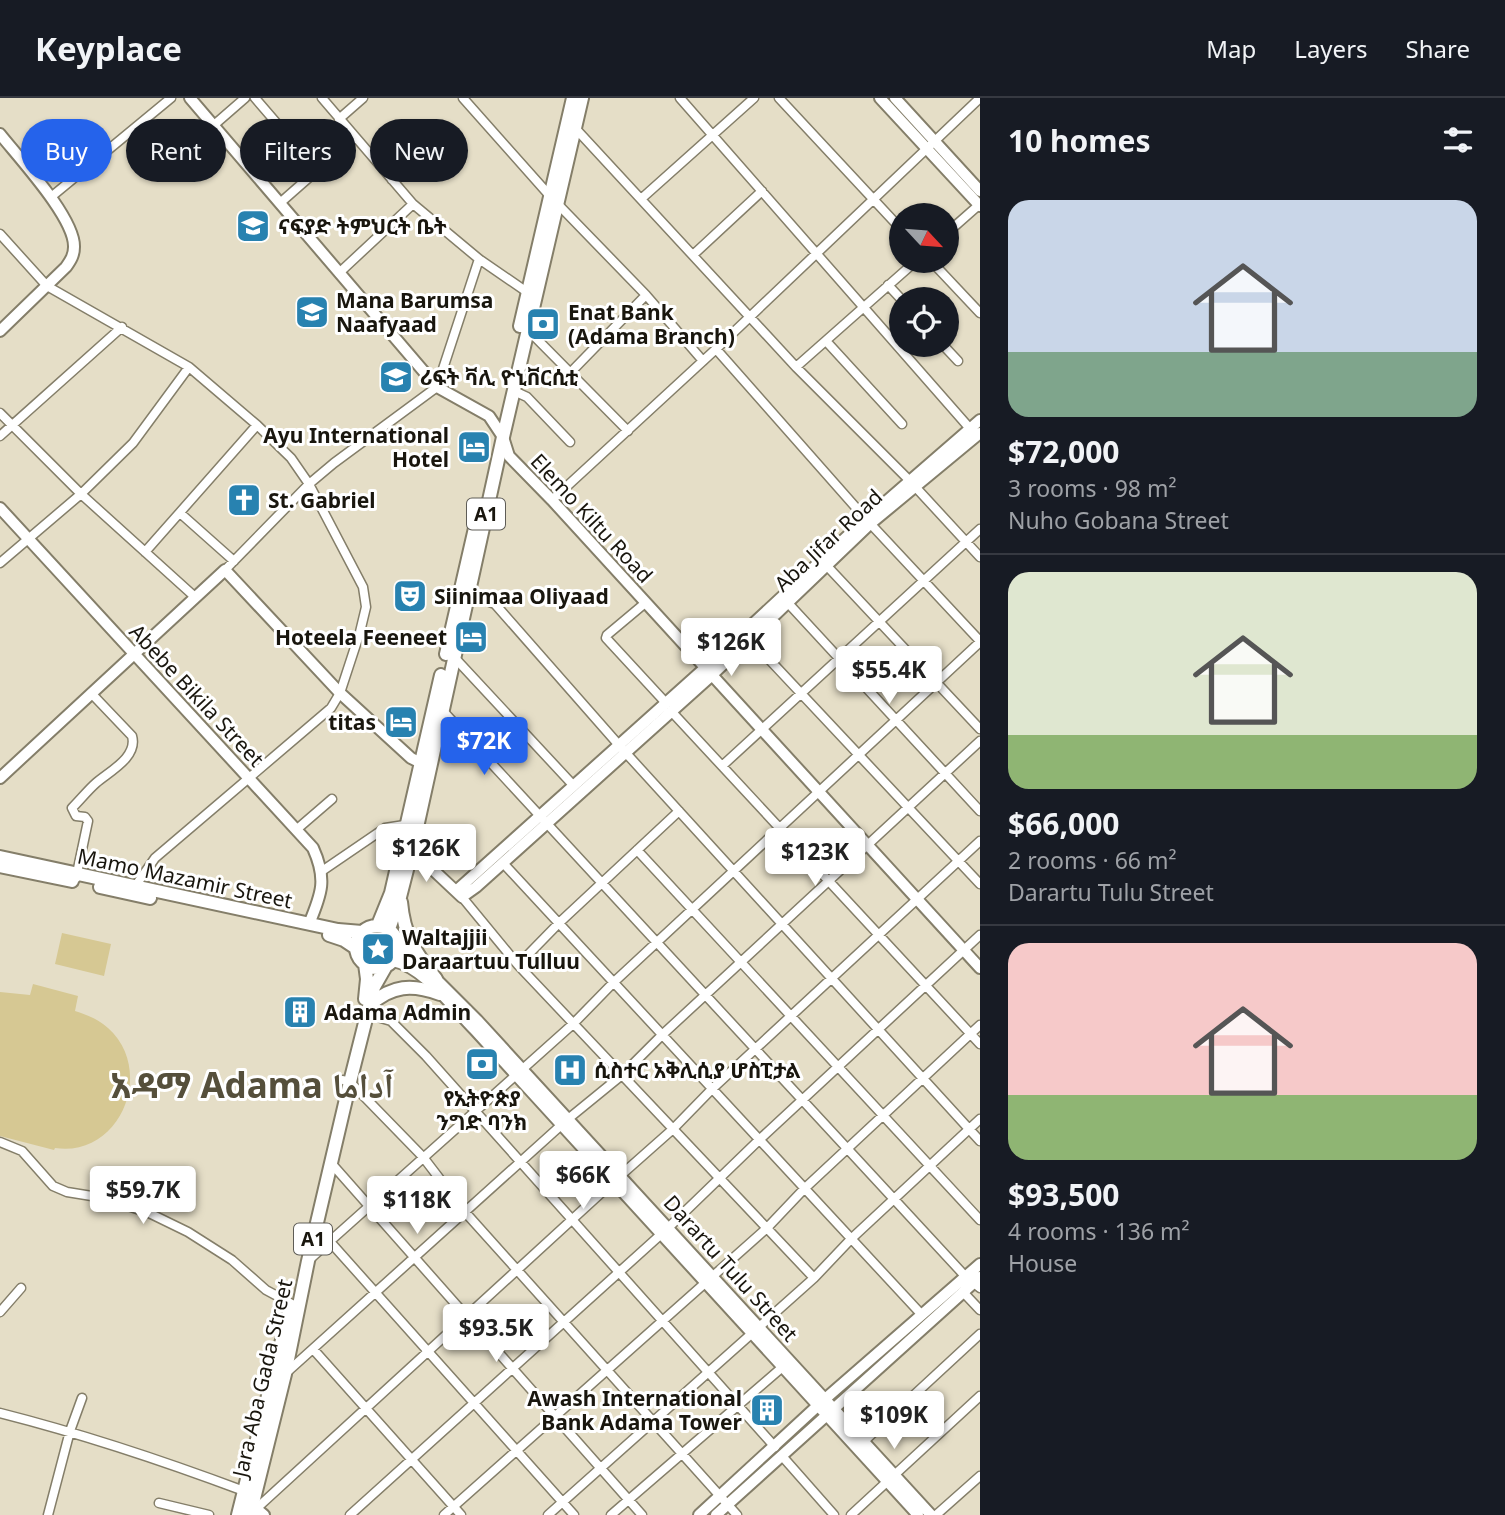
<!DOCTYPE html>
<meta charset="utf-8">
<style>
:root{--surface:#171b24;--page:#20242c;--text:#f1f3f6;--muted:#9ea1a6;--line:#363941;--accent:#2563eb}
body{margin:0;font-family:"Noto Sans","Noto Naskh Arabic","Noto Sans Ethiopic",sans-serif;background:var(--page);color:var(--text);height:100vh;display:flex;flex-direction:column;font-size:26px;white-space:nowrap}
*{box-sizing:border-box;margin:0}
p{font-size:23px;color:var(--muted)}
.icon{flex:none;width:38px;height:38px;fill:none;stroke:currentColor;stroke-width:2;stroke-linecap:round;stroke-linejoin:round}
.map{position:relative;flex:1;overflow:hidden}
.side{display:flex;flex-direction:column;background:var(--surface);width:525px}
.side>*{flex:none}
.banner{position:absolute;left:21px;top:21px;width:665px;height:63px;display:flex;gap:14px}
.needle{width:46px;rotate:116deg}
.buttons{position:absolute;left:889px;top:105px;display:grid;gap:14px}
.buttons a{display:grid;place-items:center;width:70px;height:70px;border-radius:50%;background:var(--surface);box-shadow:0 2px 5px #0004;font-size:35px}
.price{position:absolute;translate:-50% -60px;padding:0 16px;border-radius:7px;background:#fff;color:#222;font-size:23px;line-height:46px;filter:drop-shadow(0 2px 4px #0008)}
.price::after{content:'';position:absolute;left:50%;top:42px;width:21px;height:16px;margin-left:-10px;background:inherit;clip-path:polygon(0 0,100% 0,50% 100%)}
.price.selected{background:var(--accent);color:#fff}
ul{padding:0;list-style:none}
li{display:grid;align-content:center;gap:14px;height:371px;padding:0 28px}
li+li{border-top:2px solid var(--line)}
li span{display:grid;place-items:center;height:217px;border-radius:21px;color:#555}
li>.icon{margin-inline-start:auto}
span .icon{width:126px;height:126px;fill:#fffc;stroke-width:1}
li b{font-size:30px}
h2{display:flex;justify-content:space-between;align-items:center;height:84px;padding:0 28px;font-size:30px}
.chip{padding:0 24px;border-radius:32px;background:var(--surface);box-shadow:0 2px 5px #0004;font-size:24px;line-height:63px}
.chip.selected{background:var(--accent);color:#fff}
header{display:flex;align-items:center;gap:42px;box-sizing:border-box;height:98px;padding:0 35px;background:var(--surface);border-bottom:2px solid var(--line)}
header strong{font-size:33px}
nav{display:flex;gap:38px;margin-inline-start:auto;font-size:24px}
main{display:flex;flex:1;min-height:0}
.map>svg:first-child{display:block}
</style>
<header>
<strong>Keyplace</strong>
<nav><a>Map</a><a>Layers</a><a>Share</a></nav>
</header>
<main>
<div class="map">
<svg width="980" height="1417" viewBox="0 0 980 1417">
<rect width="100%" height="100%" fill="#e5dec7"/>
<path fill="#d6c893" d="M62,835L111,846L104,878L55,866Z
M33,886L78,898L75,913C87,917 98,921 108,930C156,973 120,1060 55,1050L54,1052L0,1038V894L30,897Z"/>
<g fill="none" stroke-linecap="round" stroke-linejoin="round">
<g stroke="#847e69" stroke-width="11">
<path id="street" d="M255,0L317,72
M322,0L413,106L479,161L527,194
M463,0L550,98L646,197L703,263
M680,0L973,334
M779,0L901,131
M339,21L363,0
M214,27L245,0
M576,31L796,269L909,382L980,459
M392,82L429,50
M51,99L171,0
M641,101L754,0
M280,105L355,39
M947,135L980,106
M0,136L47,188L189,269L257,327L291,360L309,386L363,489L366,509L360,534L340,595L331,610L155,760L134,790
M693,157L762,93
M931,163L980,215
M339,175L413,106
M888,187L901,201
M525,229L628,333
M826,243L902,326
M943,247L958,263
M716,251L866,421L980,543
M796,269L916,163
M571,274L646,197
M514,293L527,299L570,344
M0,315L81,396L195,499
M0,338L122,229
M552,402L716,251L980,0
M180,415L234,463
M145,454L257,327
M0,465L81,396L133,345L189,269
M827,468L980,631
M225,472L309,386L334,365L437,289L479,161
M464,494L495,506L625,654L980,1043
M788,505L980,713
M644,506L607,537L606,540L666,605
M750,541L980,786
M454,559L573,687
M443,613L965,1178L980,1190
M671,613L980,946
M722,668L980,431
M296,732L332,701
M637,752L980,1122
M503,765L922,1217
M322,773L385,730L411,726
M76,780L88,723L85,719L76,718L72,710C80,702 88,692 96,685C110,673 138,659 132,638L91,595
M462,799L518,867L814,1180
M518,867L559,825L679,713
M367,916L391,923L426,958L775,1349
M343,982L350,984L423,1059L465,1114L737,1417
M0,1044L22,1053L53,1088L67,1094L104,1100L149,1115L188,1134L232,1162L266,1192L292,1206
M331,1065L642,1417
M316,1128L574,1417
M310,1161L573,926L614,884L980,544
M963,1194L980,1212
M0,1214L21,1190
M313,1251L461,1417
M286,1275L568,1021L622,977L662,937L980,643
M0,1315C83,1336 164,1363 244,1393
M861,1346L980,1236
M782,1358L834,1417
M159,1405L209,1417
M257,1410L612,1085L673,1031L712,991L980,743
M48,1417L70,1333L82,1300
M350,1417L668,1130L759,1042L980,837
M444,1417L767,1130L804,1091L980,927
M548,1417L814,1180L851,1141L980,1021
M611,1417L786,1266
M851,1417L980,1298
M936,1417L980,1378"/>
</g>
<g stroke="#847e69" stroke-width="14">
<path id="secondary" d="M190,0L437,289L489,318L503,339L509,358L552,402L980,870
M880,0L980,108
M895,0L980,93
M0,36C19,60 75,120 74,149C74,157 71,162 66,169L0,233
M0,410L313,750C327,781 322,795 309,826
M0,680L225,472L340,595L411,660L427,668
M412,752L462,799L476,789L711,578L870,426L980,335
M456,793L715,561L866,421L980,322
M398,842L418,863
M393,863C424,869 453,910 474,931L918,1417
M432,877L477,922L931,1417
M247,1403L264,1417
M699,1417L825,1301L980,1166
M716,1417L980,1179"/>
</g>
<g stroke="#847e69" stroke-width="16">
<path id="primary" d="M520,228L573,0
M446,556L478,417
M0,759L338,832L362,834
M0,768L72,783
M100,789L150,800
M401,804C404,838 415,854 436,881
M378,827L391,795L441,577
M356 849a21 21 0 1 1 42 0a21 21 0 1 1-42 0Z
M389,831L400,799L412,752L503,339L582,0
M329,837L344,842L356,850
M365,901L367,881L365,866
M370,907C392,887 412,886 440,896
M238,1417L289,1214
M250,1417L285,1276L308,1163L350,984L374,889L386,868"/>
</g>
<use href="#street" stroke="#fff" stroke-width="8"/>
<use href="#secondary" stroke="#fff" stroke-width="10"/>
<use href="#primary" stroke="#fff" stroke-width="12"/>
</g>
<defs>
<g id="school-square" transform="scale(1.75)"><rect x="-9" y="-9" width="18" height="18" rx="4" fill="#2882b0" stroke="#fff"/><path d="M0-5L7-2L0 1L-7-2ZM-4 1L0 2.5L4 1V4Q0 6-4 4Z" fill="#fff"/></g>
<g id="bank-square" transform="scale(1.75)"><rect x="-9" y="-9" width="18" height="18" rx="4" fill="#2882b0" stroke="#fff"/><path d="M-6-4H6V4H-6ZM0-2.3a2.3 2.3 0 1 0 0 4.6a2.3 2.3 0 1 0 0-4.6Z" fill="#fff"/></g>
<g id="university-square" transform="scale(1.75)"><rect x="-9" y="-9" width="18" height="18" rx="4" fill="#2882b0" stroke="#fff"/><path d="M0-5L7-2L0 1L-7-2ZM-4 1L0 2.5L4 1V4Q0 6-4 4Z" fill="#fff"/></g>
<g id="hotel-square" transform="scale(1.75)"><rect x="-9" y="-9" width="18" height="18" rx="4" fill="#2882b0" stroke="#fff"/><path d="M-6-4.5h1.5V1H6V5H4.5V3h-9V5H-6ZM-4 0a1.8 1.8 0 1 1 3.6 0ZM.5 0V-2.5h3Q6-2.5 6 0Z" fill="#fff"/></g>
<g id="church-square" transform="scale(1.75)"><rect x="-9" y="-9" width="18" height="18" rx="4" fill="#2882b0" stroke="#fff"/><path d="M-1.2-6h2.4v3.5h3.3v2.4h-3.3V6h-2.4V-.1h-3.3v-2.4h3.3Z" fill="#fff"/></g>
<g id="theatre-square" transform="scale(1.75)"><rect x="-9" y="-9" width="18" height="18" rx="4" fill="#2882b0" stroke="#fff"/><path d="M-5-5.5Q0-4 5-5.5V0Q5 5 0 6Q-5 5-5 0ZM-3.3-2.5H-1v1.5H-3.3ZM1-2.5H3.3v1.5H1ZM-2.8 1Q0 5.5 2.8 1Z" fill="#fff"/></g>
<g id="sight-square" transform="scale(1.75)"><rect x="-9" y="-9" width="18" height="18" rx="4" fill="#2882b0" stroke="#fff"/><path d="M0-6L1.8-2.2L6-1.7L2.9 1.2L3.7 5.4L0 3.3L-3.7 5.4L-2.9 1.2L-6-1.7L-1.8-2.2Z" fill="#fff"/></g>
<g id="building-square" transform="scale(1.75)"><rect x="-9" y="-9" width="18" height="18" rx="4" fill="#2882b0" stroke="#fff"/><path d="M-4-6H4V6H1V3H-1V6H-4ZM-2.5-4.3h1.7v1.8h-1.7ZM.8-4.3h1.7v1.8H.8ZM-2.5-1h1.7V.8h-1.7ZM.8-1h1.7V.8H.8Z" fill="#fff"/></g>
<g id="hospital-square" transform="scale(1.75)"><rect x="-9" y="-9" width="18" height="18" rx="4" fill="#2882b0" stroke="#fff"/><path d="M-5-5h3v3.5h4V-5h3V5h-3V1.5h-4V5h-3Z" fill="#fff"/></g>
</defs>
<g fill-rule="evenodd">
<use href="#school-square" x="253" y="128"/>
<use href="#school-square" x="312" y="214"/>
<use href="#bank-square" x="543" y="226"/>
<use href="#university-square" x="396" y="279"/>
<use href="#hotel-square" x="474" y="349"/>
<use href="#church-square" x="244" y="402"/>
<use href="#theatre-square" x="410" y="498"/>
<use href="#hotel-square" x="471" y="539"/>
<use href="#hotel-square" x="401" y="624"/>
<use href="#sight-square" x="378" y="851"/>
<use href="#building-square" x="300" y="914"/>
<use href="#bank-square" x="482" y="966"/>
<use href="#hospital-square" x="570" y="972"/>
<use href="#building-square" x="767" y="1312"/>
</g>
<g text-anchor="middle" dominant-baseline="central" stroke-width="6" stroke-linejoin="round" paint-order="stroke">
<g fill="#fff" stroke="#5e5c56" stroke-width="2">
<rect x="467" y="400.5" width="38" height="31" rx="5"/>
<rect x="294" y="1125.5" width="38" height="31" rx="5"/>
</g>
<g font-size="19" font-weight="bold" fill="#19160e">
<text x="486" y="416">A1</text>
<text x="313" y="1141">A1</text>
</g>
<g font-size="21" font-weight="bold" fill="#19160e" stroke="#fff" text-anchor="start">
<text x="278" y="128">ናፍያድ ትምህርት ቤት</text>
<text x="336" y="202">Mana Barumsa<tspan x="336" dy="24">Naafyaad</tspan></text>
<text x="568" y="214">Enat Bank<tspan x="568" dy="24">(Adama Branch)</tspan></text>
<text x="420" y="279">ሪፍት ቫሊ ዮኒቨርሲቲ</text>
<text x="449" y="337" text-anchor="end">Ayu International<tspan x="449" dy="24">Hotel</tspan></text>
<text x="268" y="402">St. Gabriel</text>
<text x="434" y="498">Siinimaa Oliyaad</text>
<text x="447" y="539" text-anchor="end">Hoteela Feeneet</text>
<text x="376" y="624" text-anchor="end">titas</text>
<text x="402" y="839">Waltajjii<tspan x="402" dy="24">Daraartuu Tulluu</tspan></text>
<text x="324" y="914">Adama Admin</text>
<text x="594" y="972">ሲስተር አቅሊሲያ ሆስፒታል</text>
<text x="482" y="1000" text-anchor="middle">የኢትዮጵያ<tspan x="482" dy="24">ንግድ ባንክ</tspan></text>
<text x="742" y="1300" text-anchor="end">Awash International<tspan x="742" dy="24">Bank Adama Tower</tspan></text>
</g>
<g font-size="21" fill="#19160e" stroke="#fff">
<text transform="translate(592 420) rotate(47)">Elemo Kiltu Road</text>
<text transform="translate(828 442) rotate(-43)">Aba Jifar Road</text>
<text transform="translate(197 597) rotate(47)">Abebe Bikila Street</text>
<text transform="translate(185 780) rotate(12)">Mamo Mazamir Street</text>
<text transform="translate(731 1170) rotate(48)">Darartu Tulu Street</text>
<text transform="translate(262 1280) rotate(-77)">Jara Aba Gada Street</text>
</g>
<g font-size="35" font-weight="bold" fill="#554f3b" stroke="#fff">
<text x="252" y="986">አዳማ Adama آداما</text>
</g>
</g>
</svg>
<div class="buttons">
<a><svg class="needle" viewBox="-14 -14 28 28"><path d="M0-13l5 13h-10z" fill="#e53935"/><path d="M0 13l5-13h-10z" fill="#9ea1a6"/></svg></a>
<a><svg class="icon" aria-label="locate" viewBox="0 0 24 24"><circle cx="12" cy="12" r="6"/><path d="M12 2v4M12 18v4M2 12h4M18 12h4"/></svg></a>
</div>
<b class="price" style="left:731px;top:580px">$126K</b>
<b class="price" style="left:889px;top:608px">$55.4K</b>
<b class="price selected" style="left:484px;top:679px">$72K</b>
<b class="price" style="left:426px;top:786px">$126K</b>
<b class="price" style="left:815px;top:790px">$123K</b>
<b class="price" style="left:583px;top:1113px">$66K</b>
<b class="price" style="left:143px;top:1128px">$59.7K</b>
<b class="price" style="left:417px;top:1138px">$118K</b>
<b class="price" style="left:496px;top:1266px">$93.5K</b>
<b class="price" style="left:894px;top:1353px">$109K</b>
<div class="banner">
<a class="chip selected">Buy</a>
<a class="chip">Rent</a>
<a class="chip">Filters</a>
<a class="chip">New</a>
</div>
</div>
<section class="side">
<h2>10 homes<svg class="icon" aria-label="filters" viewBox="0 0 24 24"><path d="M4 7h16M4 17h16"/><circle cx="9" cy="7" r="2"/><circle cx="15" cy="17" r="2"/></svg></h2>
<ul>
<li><span style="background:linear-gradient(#c9d6e8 70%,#7fa58c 0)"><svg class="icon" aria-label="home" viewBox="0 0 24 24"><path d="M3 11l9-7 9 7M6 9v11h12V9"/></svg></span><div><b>$72,000</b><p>3 rooms · 98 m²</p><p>Nuho Gobana Street</p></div></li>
<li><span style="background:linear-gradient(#dfe7d0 75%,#8fb573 0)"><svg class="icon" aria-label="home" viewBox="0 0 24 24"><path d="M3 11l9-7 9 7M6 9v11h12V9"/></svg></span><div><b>$66,000</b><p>2 rooms · 66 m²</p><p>Darartu Tulu Street</p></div></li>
<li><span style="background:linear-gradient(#f6c9c9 70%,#8fb573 0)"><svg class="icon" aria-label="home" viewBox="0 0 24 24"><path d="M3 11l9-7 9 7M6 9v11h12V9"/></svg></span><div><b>$93,500</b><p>4 rooms · 136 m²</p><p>House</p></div></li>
</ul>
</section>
</main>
